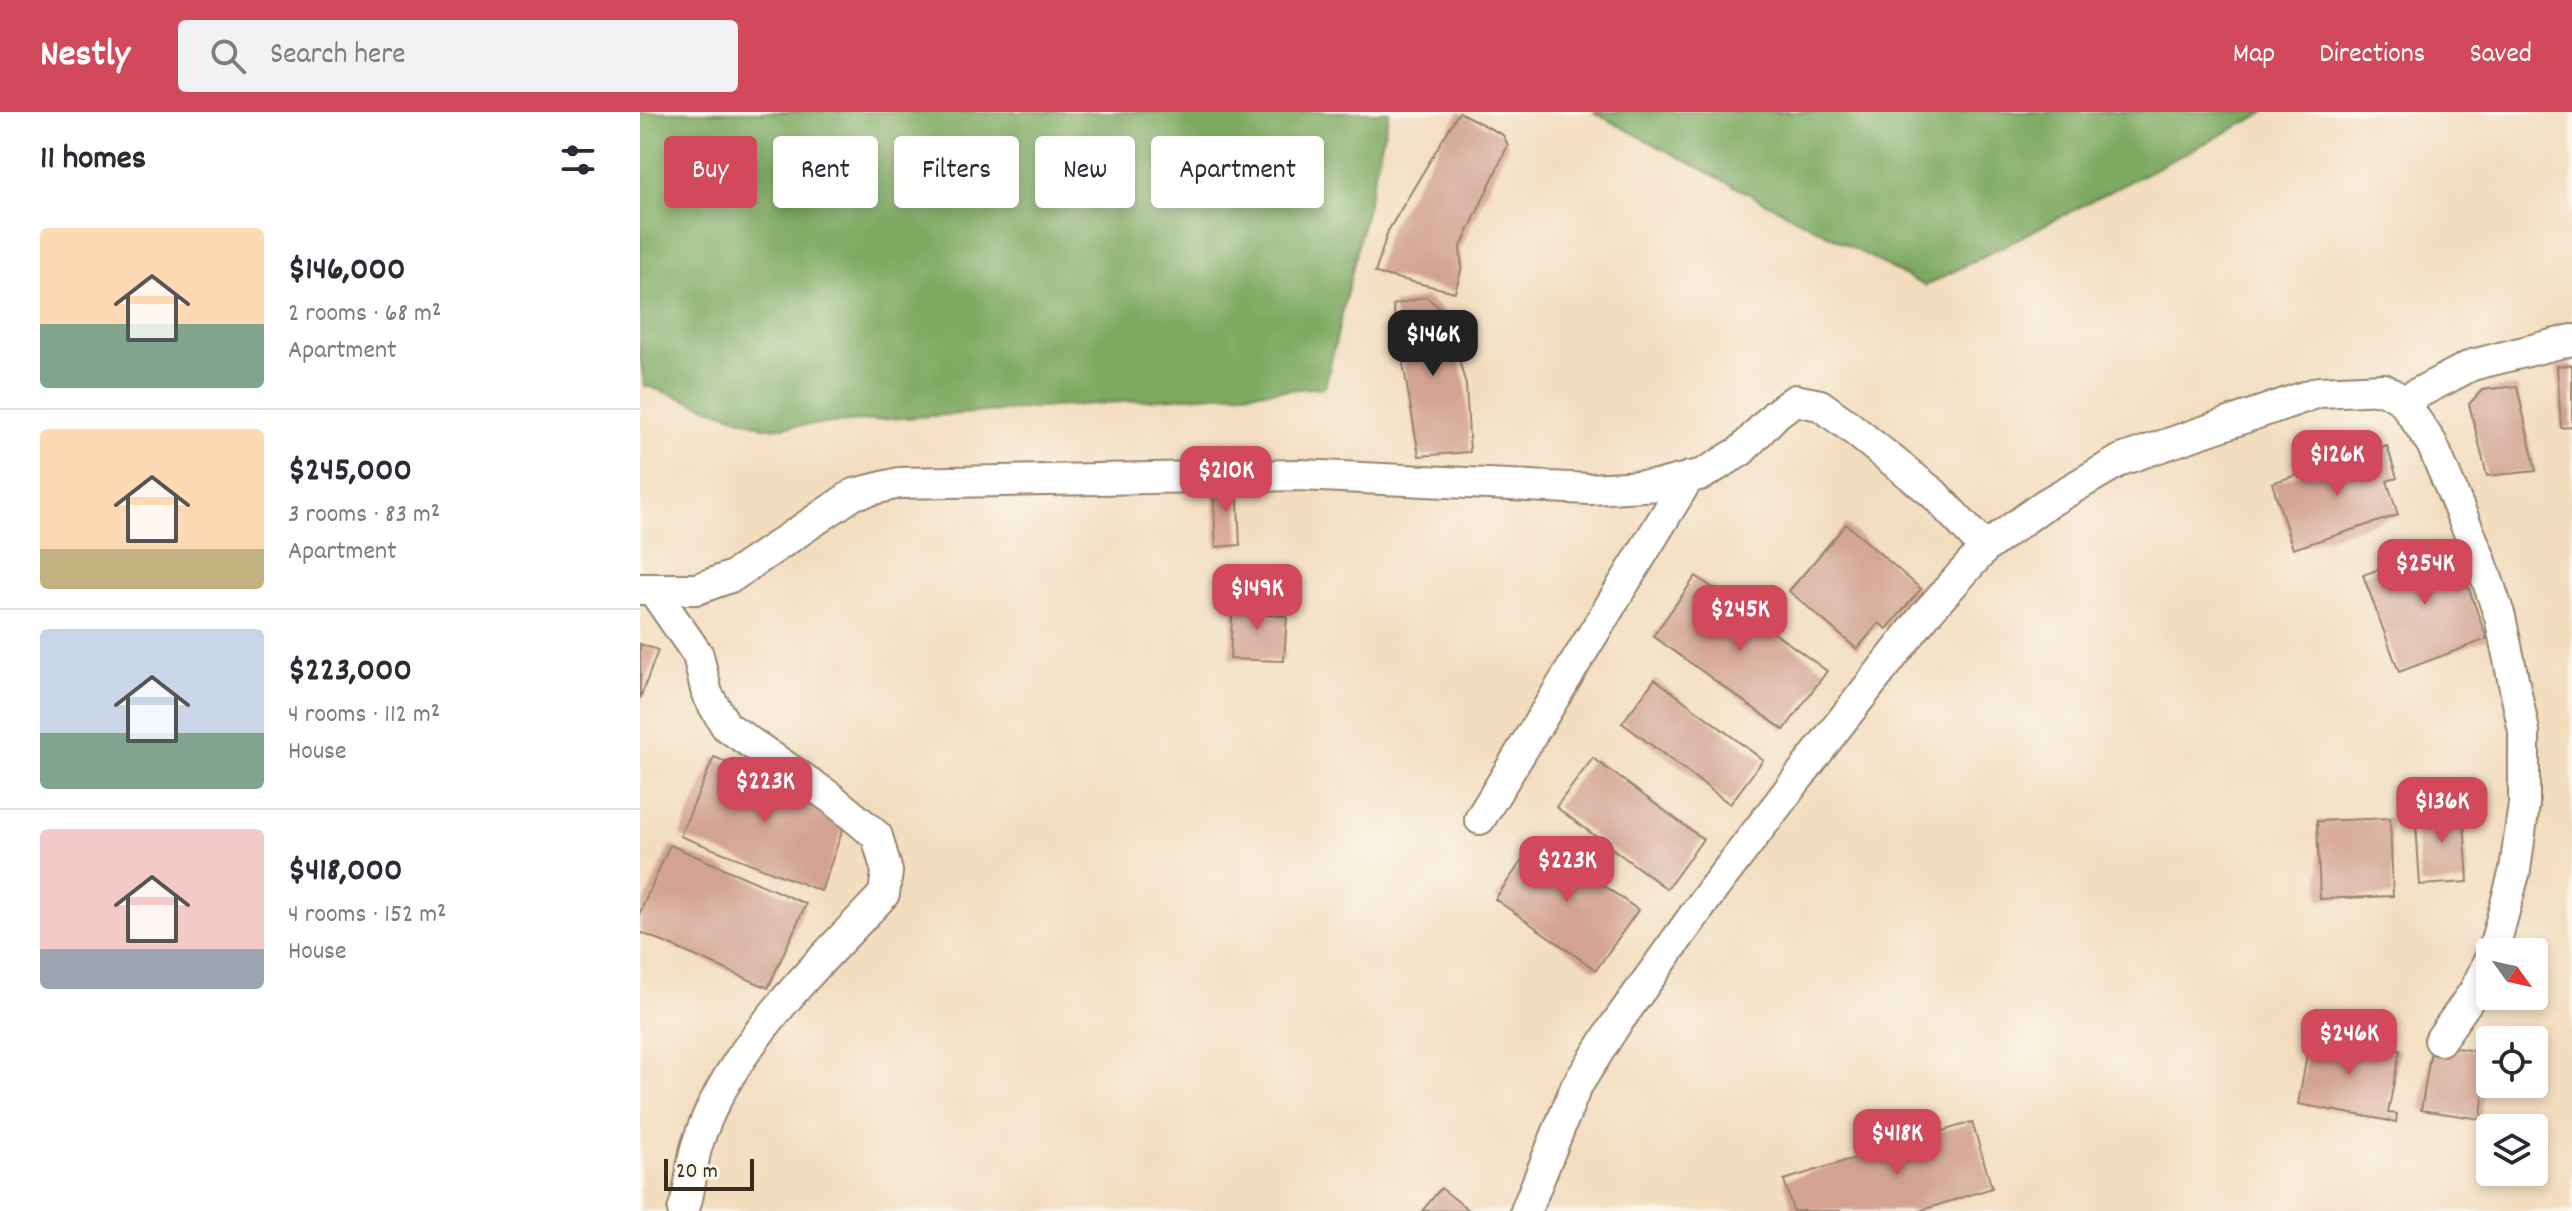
<!DOCTYPE html>
<meta charset="utf-8">
<style>
:root{--surface:#fff;--page:#f2f2f3;--text:#2b2b33;--muted:#7c7c81;--line:#e1e1e2;--accent:#d1495b}
body{margin:0;font-family:Dekko,sans-serif;background:var(--page);color:var(--text);height:100vh;display:flex;flex-direction:column;font-size:30px;white-space:nowrap}
*{box-sizing:border-box;margin:0}
p{font-size:26px;color:var(--muted)}
.icon{flex:none;width:44px;height:44px;fill:none;stroke:currentColor;stroke-width:2;stroke-linecap:round;stroke-linejoin:round}
.map{position:relative;flex:1;overflow:hidden}
.panel{display:flex;flex-direction:column;background:var(--surface);width:640px}
.panel>*{flex:none}
.banner{position:absolute;left:24px;top:24px;width:760px;height:72px;display:flex;gap:16px}
.needle{width:52px;rotate:123deg}
.controls{position:absolute;left:1836px;top:826px;display:grid;gap:16px}
.controls a{display:grid;place-items:center;width:72px;height:72px;border-radius:8px;background:var(--surface);box-shadow:0 4px 12px #0003;font-size:40px}
.scale{position:absolute;left:24px;bottom:20px;width:90px;box-sizing:border-box;padding-left:8px;border:4px solid #3b2a1e;border-top:0;font-size:22px;line-height:28px;white-space:nowrap;color:#3b2a1e;-webkit-text-stroke:6px #fbf7ec;paint-order:stroke}
.price{position:absolute;translate:-50% -68px;padding:0 18px;border-radius:16px;background:var(--accent);color:#fff;font-size:26px;line-height:52px;filter:drop-shadow(0 2px 4px #0008)}
.price::after{content:'';position:absolute;left:50%;top:48px;width:24px;height:18px;margin-left:-12px;background:inherit;clip-path:polygon(0 0,100% 0,50% 100%)}
.price.active{background:#222;color:#fff}
ul{padding:0;list-style:none}
li{display:flex;align-items:center;gap:24px;height:200px;padding:0 40px}
li+li{border-top:2px solid var(--line)}
li span{display:grid;place-items:center;flex:none;width:224px;height:160px;border-radius:8px;color:#555}
li>.icon{margin-inline-start:auto}
span .icon{width:96px;height:96px;fill:#fffc;stroke-width:1}
li b{font-size:34px}
h2{display:flex;justify-content:space-between;align-items:center;height:96px;padding:0 40px;font-size:34px}
.chip{padding:0 28px;border-radius:8px;background:var(--surface);box-shadow:0 4px 12px #0003;font-size:28px;line-height:72px}
.chip.active{background:var(--accent);color:#fff}
header{display:flex;align-items:center;gap:48px;box-sizing:border-box;height:112px;padding:0 40px;background:var(--accent);color:#fff}
header strong{font-size:38px}
nav{display:flex;gap:44px;margin-inline-start:auto;font-size:28px}
.search{width:560px;height:72px;background:var(--page);display:flex;align-items:center;gap:20px;box-sizing:border-box;padding:0 28px;border-radius:8px;color:var(--muted);font-size:30px}
main{display:flex;flex:1;min-height:0}
.map>svg:first-child{display:block}
</style>
<header>
<strong>Nestly</strong>
<div class="search"><svg class="icon" aria-label="search" viewBox="0 0 24 24"><circle cx="10" cy="10" r="6"/><path d="M15 15l6 6"/></svg>Search here</div>
<nav><a>Map</a><a>Directions</a><a>Saved</a></nav>
</header>
<main>
<section class="panel">
<h2>11 homes<svg class="icon" aria-label="filters" viewBox="0 0 24 24"><path d="M4 7h16M4 17h16"/><circle cx="9" cy="7" r="2"/><circle cx="15" cy="17" r="2"/></svg></h2>
<ul>
<li><span style="background:linear-gradient(#ffd9b3 60%,#7fa58c 0)"><svg class="icon" aria-label="home" viewBox="0 0 24 24"><path d="M3 11l9-7 9 7M6 9v11h12V9"/></svg></span><div><b>$146,000</b><p>2 rooms · 68 m²</p><p>Apartment</p></div></li>
<li><span style="background:linear-gradient(#ffd9b3 75%,#c2b280 0)"><svg class="icon" aria-label="home" viewBox="0 0 24 24"><path d="M3 11l9-7 9 7M6 9v11h12V9"/></svg></span><div><b>$245,000</b><p>3 rooms · 83 m²</p><p>Apartment</p></div></li>
<li><span style="background:linear-gradient(#c9d6e8 65%,#7fa58c 0)"><svg class="icon" aria-label="home" viewBox="0 0 24 24"><path d="M3 11l9-7 9 7M6 9v11h12V9"/></svg></span><div><b>$223,000</b><p>4 rooms · 112 m²</p><p>House</p></div></li>
<li><span style="background:linear-gradient(#f6c9c9 75%,#9aa5b1 0)"><svg class="icon" aria-label="home" viewBox="0 0 24 24"><path d="M3 11l9-7 9 7M6 9v11h12V9"/></svg></span><div><b>$418,000</b><p>4 rooms · 152 m²</p><p>House</p></div></li>
</ul>
</section>
<div class="map">
<svg width="1932" height="1099" viewBox="0 0 1932 1099">
<rect width="100%" height="100%" fill="#fbf7ec"/>
<filter id="ink" filterUnits="userSpaceOnUse"><feTurbulence type="fractalNoise" baseFrequency=".0125" numOctaves="2"/><feDisplacementMap in="SourceGraphic" scale="16" xChannelSelector="R" yChannelSelector="G"/><feConvolveMatrix kernelMatrix="1 2 1 2 8 2 1 2 1" color-interpolation-filters="sRGB"/></filter>
<filter id="wash" filterUnits="userSpaceOnUse"><feTurbulence type="fractalNoise" baseFrequency=".006" numOctaves="4" result="noise"/><feDisplacementMap in="SourceGraphic" scale="32" xChannelSelector="R" yChannelSelector="G"/><feGaussianBlur stdDeviation="1.8" result="paint"/><feColorMatrix in="noise" values="0 0 0 0 0 0 0 0 0 0 0 0 0 0 0 0 0 1.4 0 .05"/><feComposite in="paint" operator="in"/></filter>
<g filter="url(#wash)">
<rect width="100%" height="100%" fill="#f3ddbf"/>
<path fill="#7da961" stroke="#5c6a40" stroke-width="2" d="M0,0H749L685,275L127,316L4,273L0,244Z
M953,0H1626L1285,174Z"/>
<g id="blocks">
<path fill="#d3a392" d="M819,0L863,23L868,33L820,137L822,155L815,180L735,161L748,119Z
M786,185L806,201L826,273L830,340L779,344L753,193Z
M1932,253V315L1921,316L1917,254Z
M1877,274L1896,359L1847,364L1829,292L1842,278Z
M1747,334L1757,366L1747,369L1758,403L1653,437L1632,371Z
M597,369L600,433L576,435L573,371Z
M1206,412L1281,477L1247,517L1239,511L1217,537L1149,479Z
M1812,430L1847,527L1759,560L1723,463Z
M1056,464L1187,559L1144,618L1013,524Z
M593,485L625,486L624,503L647,504L644,549L590,547Z
M0,532L18,538L0,587Z
M1015,567L1123,648L1090,692L982,611Z
M74,645L208,703L181,779L40,724Z
M953,646L1063,727L1027,777L916,695Z
M1823,692L1828,770L1780,773L1775,696Z
M1750,706L1753,784L1680,787L1677,709Z
M898,726L998,798L956,858L855,787Z
M30,733L166,792L128,876L0,820V800Z
M1671,921L1760,938L1748,1001L1757,1002L1756,1010L1658,992Z
M1792,932L1847,941L1841,1007L1781,998Z
M1332,1010L1352,1076L1279,1099H1153L1144,1068Z
M801,1076L830,1099H782Z"/>
</g>
</g>
<g filter="url(#ink)">
<use href="#blocks" fill-opacity="0" stroke="#97846e" stroke-width="2"/>
<g fill="none" stroke-linecap="round" stroke-linejoin="round">
<g stroke="#97846e" stroke-width="34">
<path id="minor" d="M1763,289L1832,253L1932,228
M0,477H57L93,464L214,382L259,371L660,363L950,377L1020,373L1063,362L1101,339L1136,302L1155,288L1180,293L1209,314L1293,381L1345,436
M13,478L58,543L67,582L86,614L190,685L237,724L247,760L244,782C177,854 87,937 57,1033C50,1055 52,1077 43,1099
M840,707L1049,365
M1800,928L1834,880L1850,847
M886,1099L936,975L974,915L1073,777L1197,615L1285,503L1345,436L1404,393L1481,348L1679,280L1744,277L1763,289L1792,332L1839,444L1860,505L1884,619V692L1875,758L1853,840"/>
</g>
<use href="#minor" stroke="#fff" stroke-width="30"/>
</g>
</g>
</svg>
<div class="controls">
<a><svg class="needle" viewBox="-14 -14 28 28"><path d="M0-13l5 13h-10z" fill="#e53935"/><path d="M0 13l5-13h-10z" fill="#7c7c81"/></svg></a>
<a><svg class="icon" aria-label="locate" viewBox="0 0 24 24"><circle cx="12" cy="12" r="6"/><path d="M12 2v4M12 18v4M2 12h4M18 12h4"/></svg></a>
<a><svg class="icon" aria-label="layers" viewBox="0 0 24 24"><path d="M12 4l9 5-9 5-9-5zM3 14l9 5 9-5"/></svg></a>
</div>
<div class="scale">20 m</div>
<b class="price active" style="left:793px;top:266px">$146K</b>
<b class="price" style="left:1697px;top:386px">$126K</b>
<b class="price" style="left:586px;top:402px">$210K</b>
<b class="price" style="left:1785px;top:495px">$254K</b>
<b class="price" style="left:617px;top:520px">$149K</b>
<b class="price" style="left:1100px;top:541px">$245K</b>
<b class="price" style="left:125px;top:713px">$223K</b>
<b class="price" style="left:1802px;top:733px">$136K</b>
<b class="price" style="left:927px;top:792px">$223K</b>
<b class="price" style="left:1709px;top:965px">$246K</b>
<b class="price" style="left:1257px;top:1065px">$418K</b>
<div class="banner">
<a class="chip active">Buy</a>
<a class="chip">Rent</a>
<a class="chip">Filters</a>
<a class="chip">New</a>
<a class="chip">Apartment</a>
</div>
</div>
</main>
